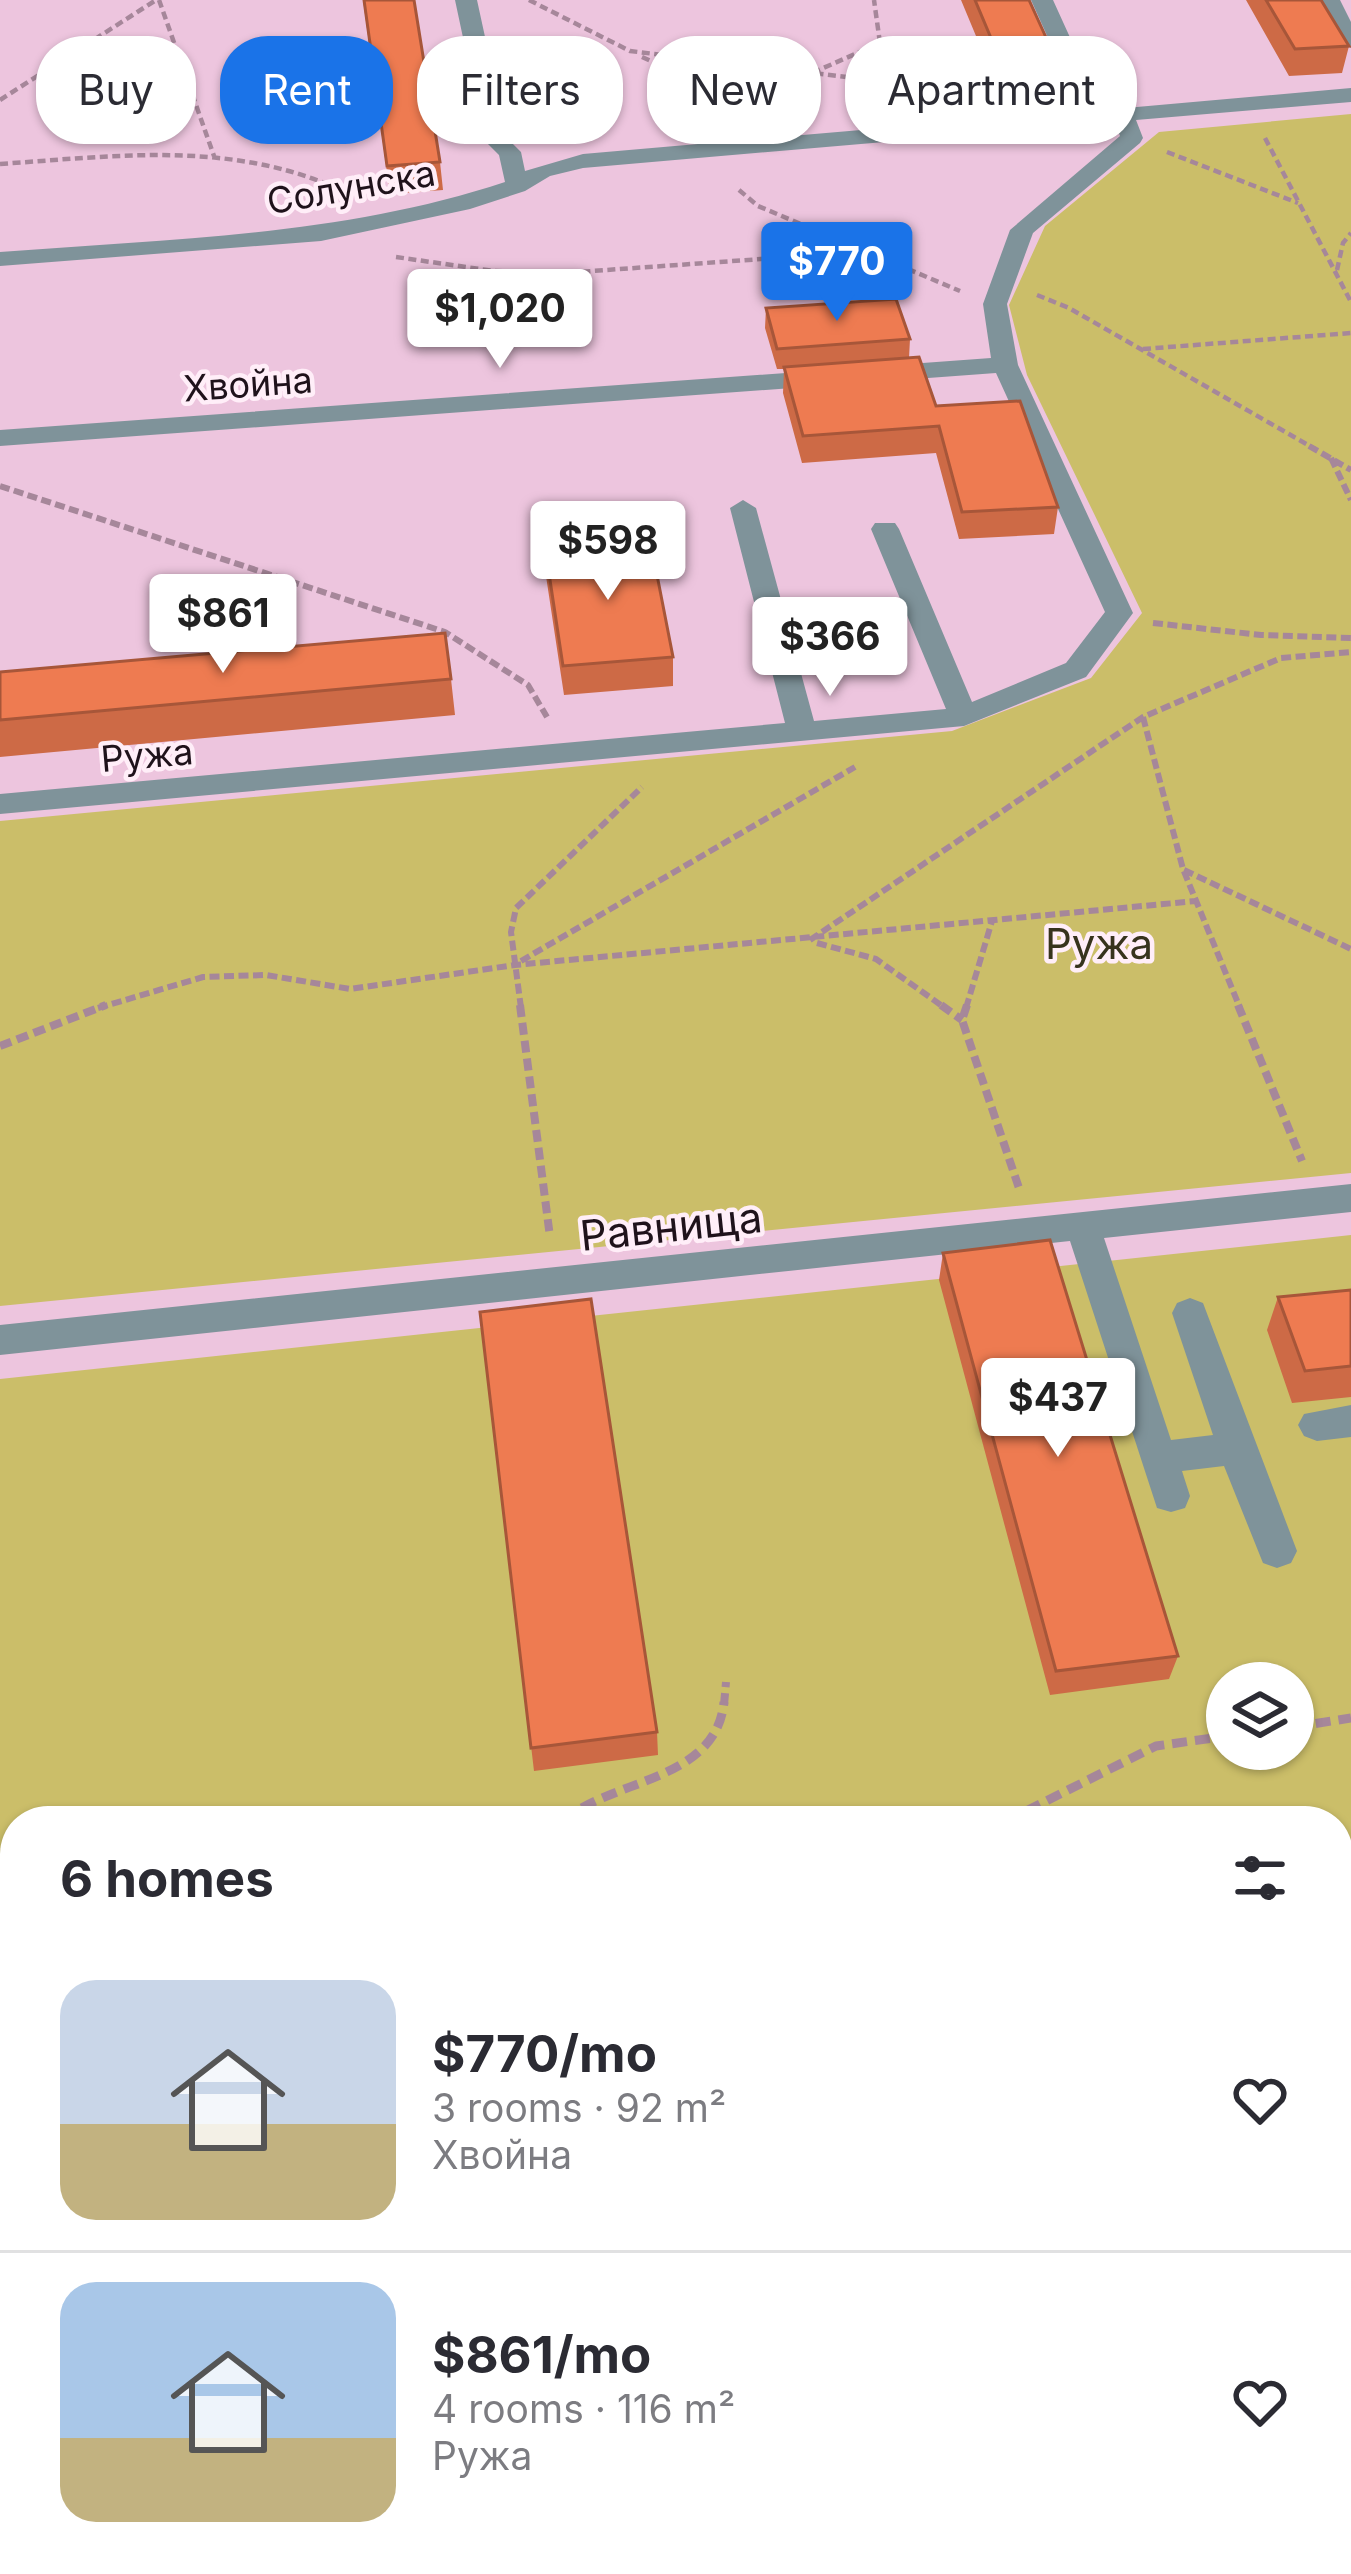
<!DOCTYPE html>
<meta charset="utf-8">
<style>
:root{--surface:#fff;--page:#f7f7f7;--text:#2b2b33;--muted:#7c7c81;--line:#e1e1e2;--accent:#1a73e8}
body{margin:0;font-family:Inter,sans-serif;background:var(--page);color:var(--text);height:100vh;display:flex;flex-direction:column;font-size:45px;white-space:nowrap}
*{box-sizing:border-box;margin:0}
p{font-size:39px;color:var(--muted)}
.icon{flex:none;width:66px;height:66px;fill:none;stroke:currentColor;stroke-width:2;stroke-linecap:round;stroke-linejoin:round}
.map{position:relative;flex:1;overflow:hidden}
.side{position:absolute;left:0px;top:1806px;width:1353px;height:768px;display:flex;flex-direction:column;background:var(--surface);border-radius:48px 48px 0 0;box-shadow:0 3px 9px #0004}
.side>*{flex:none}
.banner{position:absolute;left:36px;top:36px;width:1281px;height:108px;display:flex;gap:24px}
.fabs{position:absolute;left:1206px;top:1662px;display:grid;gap:24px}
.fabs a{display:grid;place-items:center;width:108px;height:108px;border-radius:50%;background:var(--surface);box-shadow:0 3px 9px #0004;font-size:60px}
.price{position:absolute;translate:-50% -102px;padding:0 27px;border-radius:12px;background:#fff;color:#222;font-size:39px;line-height:78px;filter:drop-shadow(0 3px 6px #0008)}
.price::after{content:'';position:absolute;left:50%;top:72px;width:36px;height:27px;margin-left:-18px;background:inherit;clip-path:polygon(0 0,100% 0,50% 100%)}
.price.active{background:var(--accent);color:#fff}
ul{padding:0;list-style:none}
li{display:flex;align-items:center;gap:36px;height:300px;padding:0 60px}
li+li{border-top:3px solid var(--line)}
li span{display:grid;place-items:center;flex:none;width:336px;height:240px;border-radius:36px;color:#555}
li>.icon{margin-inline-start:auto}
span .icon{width:144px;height:144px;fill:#fffc;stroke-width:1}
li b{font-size:51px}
h2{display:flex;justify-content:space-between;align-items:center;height:144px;padding:0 60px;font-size:51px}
.pill{padding:0 42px;border-radius:48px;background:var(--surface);box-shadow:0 3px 9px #0004;font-size:42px;line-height:108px}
.pill.active{background:var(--accent);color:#fff}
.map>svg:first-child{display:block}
</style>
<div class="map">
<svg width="1351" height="2574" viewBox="0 0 1351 2574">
<rect width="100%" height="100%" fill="#edc5de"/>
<path fill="#cbbe69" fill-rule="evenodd" d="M1351,114V1173L0,1306V821L952,731L1091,678L1142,613L1027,375L1009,305L1045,226L1159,132Z
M1351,1235V2574H388L386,2559H1338V1821H15V2475L0,2477V1379ZM1227,1683H1293V1749H1227Z"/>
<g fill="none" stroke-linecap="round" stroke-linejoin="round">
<path stroke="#a6879a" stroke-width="4.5" stroke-dasharray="8 4.5" stroke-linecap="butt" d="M159,0L214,156
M529,0L630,51L946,89
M642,57L754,108
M0,100L156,0
M744,103L880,43
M863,103L880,43L874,0
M1265,138L1351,302
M1167,152L1298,203
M0,164C117,156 231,140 341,190
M739,190L758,206L960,291
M396,257L494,271L564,273L861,252
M1337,270L1343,243L1351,233
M1037,295L1069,308L1315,449
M1143,349L1351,333"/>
<path stroke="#a6879a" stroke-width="6" stroke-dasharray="10 4.5" stroke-linecap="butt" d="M1309,446L1351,470
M1331,458L1351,500
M0,486L445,632L528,685L547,717
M1153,623L1261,635L1351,638
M1143,717L1183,869L1240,1008
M1184,870L1351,949
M810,940L1143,717L1281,658L1351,652
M817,943L876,959L945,1008
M521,961L855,767
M98,1008L203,977L266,975L350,989L515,965L1196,901
M521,1008L511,932L516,908L642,787
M966,1008L992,921"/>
<path stroke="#a6879a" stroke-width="8" stroke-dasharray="12 6" stroke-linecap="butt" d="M520,1005L550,1237
M941,1005L962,1020
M967,1005L962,1020L1019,1188
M1238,1005L1302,1161
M0,1046L106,1005
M724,1705L726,1682"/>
<path stroke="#a6879a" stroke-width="9" stroke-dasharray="15 8" stroke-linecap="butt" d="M1293,1727L1351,1718
M563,1821C613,1778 716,1782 724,1702
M1006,1821L1156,1746L1227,1736"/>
<path fill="#7f939a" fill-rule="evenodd" d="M455,0H477L507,138L521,152L525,171L583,154L1081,111L1031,0H1053L1103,110L1351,88V102L1136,120L1143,138L1140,143L1033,233L1007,304L1018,365L1133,613L1086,677L964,726L0,814V794L785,723L730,508L743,500L756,508L814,721L946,709L871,529L875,523H895L899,529L972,702L1066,663L1105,612L996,373L0,446V430L991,358L983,304L1010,230L1120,136L1115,122L583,168L550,176L525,191L470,209L321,241L0,266V252C170,239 342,236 505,182L499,155L485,141Z
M1318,0H1340L1351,22V48L1340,42Z
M1351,1184V1212L1104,1238L1171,1440L1213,1435L1172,1313L1177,1303L1190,1298L1203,1303L1297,1551L1291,1563L1277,1568L1263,1563L1224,1466L1182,1471L1190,1496L1185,1508L1171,1512L1157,1508L1070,1241L0,1355V1325Z
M1351,1405V1437L1317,1441L1304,1436L1298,1425L1304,1414Z
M1351,2303V2351L1338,2353V2305Z
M15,2494V2544L0,2548V2498Z"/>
</g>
<path fill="#cd6a46" d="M363,0H414L440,162L443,190L390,194Z
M961,0H1029L1059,66L1056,93L1001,96Z
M1246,0H1321L1349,46L1342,73L1289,76Z
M766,308L910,339L909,358L936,406L1058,507L1054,534L959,539L936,453L802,463L783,393L784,369H777L765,328Z
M545,547L673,657V686L564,695L546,576Z
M0,672L451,679L455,715L0,757Z
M943,1253L1178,1656L1169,1679L1050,1695L939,1280Z
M1351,1290V1397L1292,1403L1267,1330L1278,1297Z
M480,1312L657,1732L658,1755L534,1771Z
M1338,2093L1347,2125L1351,2124V2208L1338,2209Z"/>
<path fill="#ee7b51" stroke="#a75639" stroke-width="3" d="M364,0H414L440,162L387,166Z
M975,0H1029L1059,66L1004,69Z
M1266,0H1321L1349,46L1295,49Z
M896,299L910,339L777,349L766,308Z
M919,357L936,406L1020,401L1058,507L962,512L939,426L803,436L784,367Z
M650,539L673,657L563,666L545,547Z
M445,633L451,679L0,720V672Z
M1050,1240L1178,1656L1056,1671L943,1253Z
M1351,1290V1366L1305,1371L1278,1297Z
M591,1299L657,1732L531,1748L480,1312Z
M1338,2093L1347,2125L1351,2124V2190L1338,2192Z"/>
<g text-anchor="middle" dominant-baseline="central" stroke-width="9" stroke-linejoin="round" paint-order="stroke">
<g font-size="36" fill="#1f121b" stroke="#ffeef8">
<text transform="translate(351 187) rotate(-10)">Солунска</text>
<text transform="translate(248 384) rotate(-4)">Хвойна</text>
<text transform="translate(147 755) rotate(-5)">Ружа</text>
</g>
<g font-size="42" fill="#37331d" stroke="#ffeef8">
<text x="1099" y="943">Ружа</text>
</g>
<g font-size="42" fill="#1f121b" stroke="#ffeef8">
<text transform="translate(671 1226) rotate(-6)">Равнища</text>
</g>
</g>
</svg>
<div class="fabs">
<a><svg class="icon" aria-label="layers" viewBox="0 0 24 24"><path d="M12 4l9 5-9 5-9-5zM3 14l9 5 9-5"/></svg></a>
</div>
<b class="price active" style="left:837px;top:324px">$770</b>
<b class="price" style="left:500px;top:371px">$1,020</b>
<b class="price" style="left:608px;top:603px">$598</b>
<b class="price" style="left:223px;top:676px">$861</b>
<b class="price" style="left:830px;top:699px">$366</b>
<b class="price" style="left:1058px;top:1460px">$437</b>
<div class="banner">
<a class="pill">Buy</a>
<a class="pill active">Rent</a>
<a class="pill">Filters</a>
<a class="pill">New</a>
<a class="pill">Apartment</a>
</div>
<section class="side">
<h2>6 homes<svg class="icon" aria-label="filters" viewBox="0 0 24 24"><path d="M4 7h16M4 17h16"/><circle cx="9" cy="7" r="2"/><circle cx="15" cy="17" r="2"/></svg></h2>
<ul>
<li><span style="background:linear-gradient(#c9d6e8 60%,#c2b280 0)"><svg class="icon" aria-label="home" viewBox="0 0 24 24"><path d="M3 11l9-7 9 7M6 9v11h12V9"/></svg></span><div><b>$770/mo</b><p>3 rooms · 92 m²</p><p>Хвойна</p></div><svg class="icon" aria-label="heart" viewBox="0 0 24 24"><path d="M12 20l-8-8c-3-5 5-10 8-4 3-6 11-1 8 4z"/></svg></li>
<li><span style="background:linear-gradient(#a9c7e8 65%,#c2b280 0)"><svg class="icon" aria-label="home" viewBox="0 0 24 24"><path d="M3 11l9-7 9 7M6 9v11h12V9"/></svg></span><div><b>$861/mo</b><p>4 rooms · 116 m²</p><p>Ружа</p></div><svg class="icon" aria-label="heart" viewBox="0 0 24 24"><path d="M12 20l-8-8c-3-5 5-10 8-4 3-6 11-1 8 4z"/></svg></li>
</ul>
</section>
</div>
